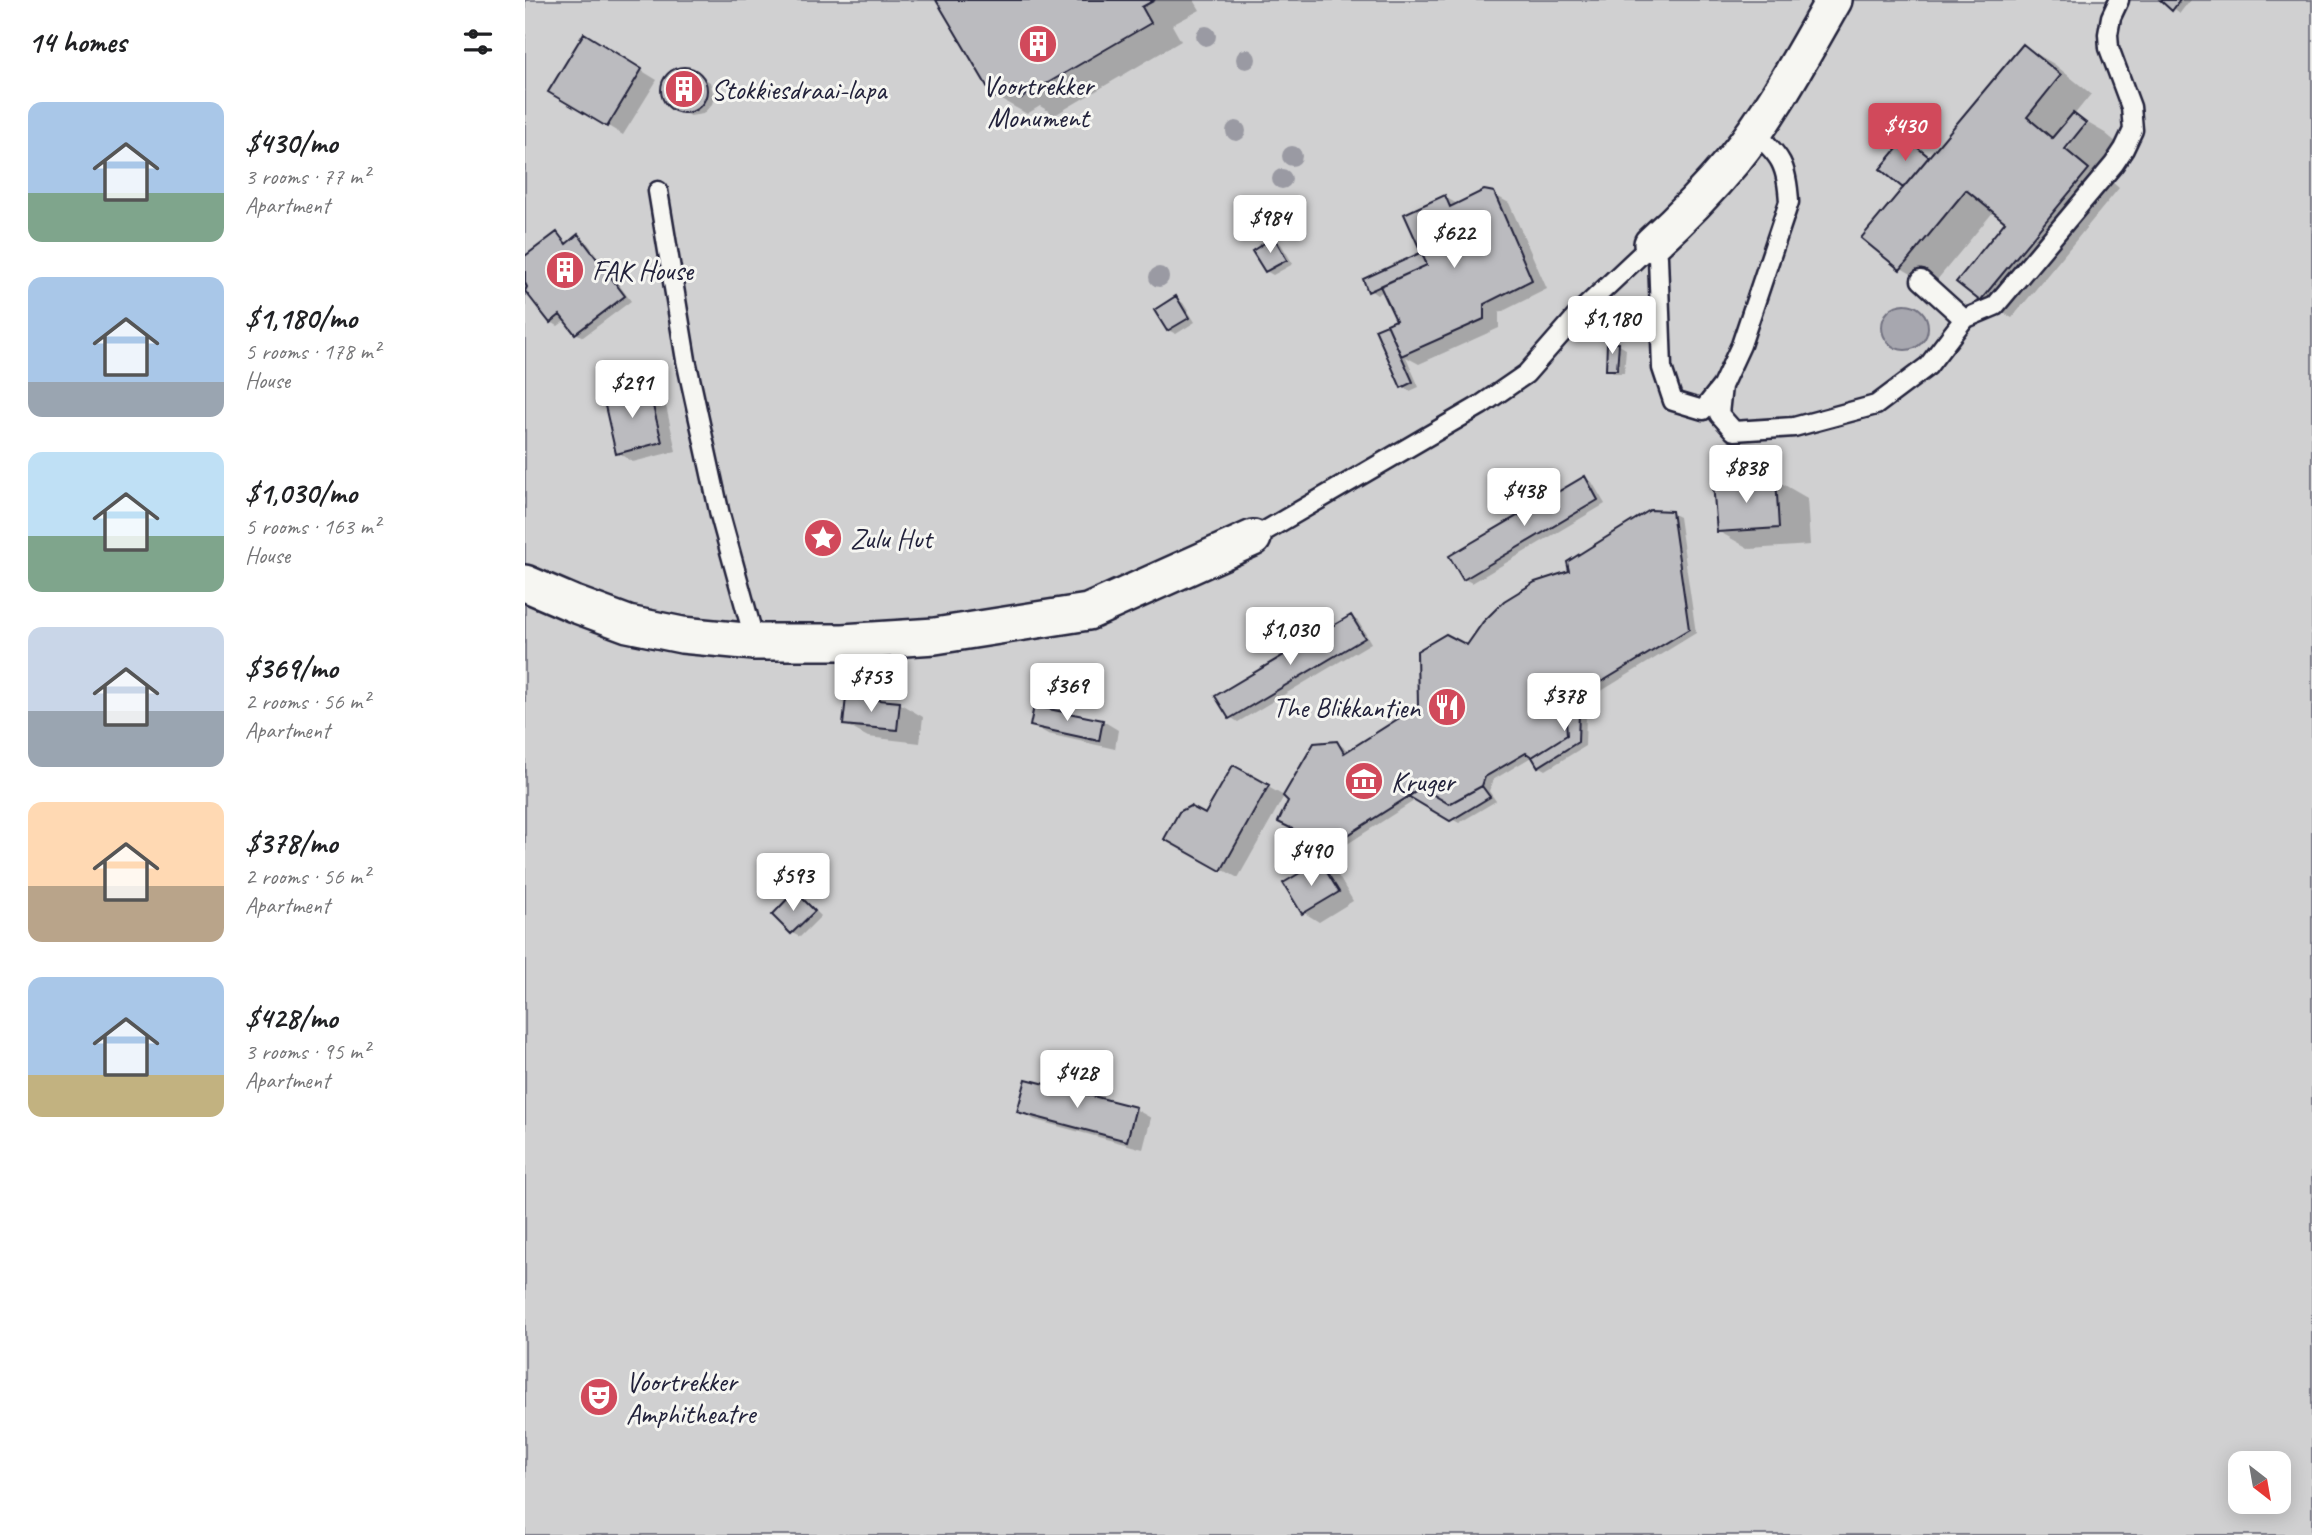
<!DOCTYPE html>
<meta charset="utf-8">
<style>
:root{--surface:#fff;--page:#f6f6f6;--text:#202124;--muted:#757577;--accent:#d1495b}
body{margin:0;font-family:Caveat,sans-serif;background:var(--page);color:var(--text);height:100vh;display:flex;flex-direction:column;font-size:26px;white-space:nowrap}
*{box-sizing:border-box;margin:0}
p{font-size:23px;color:var(--muted)}
.icon{flex:none;width:38px;height:38px;fill:none;stroke:currentColor;stroke-width:2;stroke-linecap:round;stroke-linejoin:round}
.map{position:relative;flex:1;overflow:hidden}
.side{display:flex;flex-direction:column;background:var(--surface);width:525px}
.side>*{flex:none}
.needle{width:46px;rotate:149deg}
.controls{position:absolute;left:1703px;top:1451px;display:grid;gap:14px}
.controls a{display:grid;place-items:center;width:63px;height:63px;border-radius:14px;background:var(--surface);box-shadow:0 4px 18px #0003;font-size:35px}
.price{position:absolute;translate:-50% -60px;padding:0 16px;border-radius:7px;background:#fff;color:#222;font-size:23px;line-height:46px;filter:drop-shadow(0 2px 4px #0008)}
.price::after{content:'';position:absolute;left:50%;top:42px;width:21px;height:16px;margin-left:-10px;background:inherit;clip-path:polygon(0 0,100% 0,50% 100%)}
.price.current{background:var(--accent);color:#fff}
ul{padding:0;list-style:none}
li{display:flex;align-items:center;gap:21px;height:175px;padding:0 28px}
li span{display:grid;place-items:center;flex:none;width:196px;height:140px;border-radius:14px;color:#555}
li>.icon{margin-inline-start:auto}
span .icon{width:84px;height:84px;fill:#fffc;stroke-width:1}
li b{font-size:30px}
h2{display:flex;justify-content:space-between;align-items:center;height:84px;padding:0 28px;font-size:30px}
main{display:flex;flex:1;min-height:0}
.map>svg:first-child{display:block}
</style>
<main>
<section class="side">
<h2>14 homes<svg class="icon" aria-label="filters" viewBox="0 0 24 24"><path d="M4 7h16M4 17h16"/><circle cx="9" cy="7" r="2"/><circle cx="15" cy="17" r="2"/></svg></h2>
<ul>
<li><span style="background:linear-gradient(#a9c7e8 65%,#7fa58c 0)"><svg class="icon" aria-label="home" viewBox="0 0 24 24"><path d="M3 11l9-7 9 7M6 9v11h12V9"/></svg></span><div><b>$430/mo</b><p>3 rooms · 77 m²</p><p>Apartment</p></div></li>
<li><span style="background:linear-gradient(#a9c7e8 75%,#9aa5b1 0)"><svg class="icon" aria-label="home" viewBox="0 0 24 24"><path d="M3 11l9-7 9 7M6 9v11h12V9"/></svg></span><div><b>$1,180/mo</b><p>5 rooms · 178 m²</p><p>House</p></div></li>
<li><span style="background:linear-gradient(#bfe0f5 60%,#7fa58c 0)"><svg class="icon" aria-label="home" viewBox="0 0 24 24"><path d="M3 11l9-7 9 7M6 9v11h12V9"/></svg></span><div><b>$1,030/mo</b><p>5 rooms · 163 m²</p><p>House</p></div></li>
<li><span style="background:linear-gradient(#c9d6e8 60%,#9aa5b1 0)"><svg class="icon" aria-label="home" viewBox="0 0 24 24"><path d="M3 11l9-7 9 7M6 9v11h12V9"/></svg></span><div><b>$369/mo</b><p>2 rooms · 56 m²</p><p>Apartment</p></div></li>
<li><span style="background:linear-gradient(#ffd9b3 60%,#b9a48a 0)"><svg class="icon" aria-label="home" viewBox="0 0 24 24"><path d="M3 11l9-7 9 7M6 9v11h12V9"/></svg></span><div><b>$378/mo</b><p>2 rooms · 56 m²</p><p>Apartment</p></div></li>
<li><span style="background:linear-gradient(#a9c7e8 70%,#c2b280 0)"><svg class="icon" aria-label="home" viewBox="0 0 24 24"><path d="M3 11l9-7 9 7M6 9v11h12V9"/></svg></span><div><b>$428/mo</b><p>3 rooms · 95 m²</p><p>Apartment</p></div></li>
</ul>
</section>
<div class="map">
<svg width="1787" height="1535" viewBox="0 0 1787 1535">
<rect width="100%" height="100%" fill="#eeeeeb"/>
<filter id="ink" filterUnits="userSpaceOnUse"><feTurbulence type="fractalNoise" baseFrequency=".0143" numOctaves="2"/><feDisplacementMap in="SourceGraphic" scale="14" xChannelSelector="R" yChannelSelector="G"/><feConvolveMatrix kernelMatrix="1 2 1 2 8 2 1 2 1" color-interpolation-filters="sRGB"/></filter>
<g filter="url(#ink)">
<path fill="#d0d0d1" stroke="#797986" stroke-width="2" fill-rule="evenodd" d="M0,0H1787V1535H0ZM1715,1463H1754V1502H1715Z"/>
<path fill="#a7a7af" stroke="#727281" stroke-width="2" d="M1357 327a23 23 0 1 1 46 0a23 23 0 1 1-46 0Z"/>
<path fill="#0003" fill-rule="evenodd" d="M413,0H669L675,10L647,25L656,41L530,115L515,106L502,114L470,96Z
M1638,0H1665L1655,13Z
M75,45L132,80L98,135L25,91Z
M1498,46L1529,64L1566,94L1549,115L1580,133L1592,143L1571,168L1594,188L1487,318L1456,300L1483,222L1469,211L1407,286L1376,268L1405,158ZM1541,145H1546L1536,157Z
M164,69L185,82L189,97L187,104L178,114L165,116L144,106L138,94L140,81L149,71Z
M968,194L984,203L1022,289L974,313V328L894,364L881,357L894,387L885,391L877,387L873,321L859,291L852,295L845,290L896,254L920,197L934,205Z
M32,234L44,244L53,237L61,241L106,301L58,337L51,333L41,320L33,326L26,322L0,281V258Z
M749,239L756,244L768,264L748,275L741,271Z
M651,298L658,303L670,322L651,334L643,330Z
M1094,345L1101,349L1099,373H1090L1083,369Z
M123,388L139,397L151,451L108,462L93,452Z
M1060,478L1067,482L1080,504L947,583L939,579Z
M1251,480L1282,498L1285,545L1225,549L1193,531Z
M1146,513L1154,517L1171,633L1060,701L1067,713L1061,716L1060,746L1021,770L1014,766L1008,756L968,780L964,791L971,801L934,823L892,799L813,850L762,825L812,743L820,748L823,753L895,707L942,647L1046,573Z
M826,617L833,621L846,643L713,722L705,717Z
M374,703L398,717L395,743L343,737L319,724Z
M578,721L593,730L590,749L523,734L507,725Z
M708,767L759,796L713,878L641,838L680,816Z
M795,863L811,872L828,901L794,922L778,912Z
M270,894L278,898L296,916L275,937L267,933L249,915Z
M610,1109L626,1118L618,1149L510,1120L494,1111Z"/>
<path fill="#bbbbbf" stroke="#22223b" stroke-width="2" d="M411,0H630L617,7L626,23L497,98L489,85L469,98Z
M1635,0H1655L1647,11Z
M59,33L117,69L82,127L23,92Z
M1498,44L1536,75L1502,117L1527,138L1548,113L1561,123L1540,149L1564,169L1455,301L1431,282L1480,222L1441,190L1375,270L1336,238Z
M136 90a23 23 0 1 1 46 0a23 23 0 1 1-46 0Z
M1381,138L1404,157L1378,188L1355,169Z
M959,190L969,192L1007,280L959,304V319L876,356L862,324L871,320L855,286L902,265L879,214L920,195L925,207Z
M32,232L41,244L53,234L100,296L50,334L35,315L25,323L0,291L2,287L0,283V256Z
M749,237L762,260L740,272L727,251Z
M897,252L902,265L843,292L838,279Z
M651,296L664,318L642,331L629,310Z
M862,324L888,382L876,388L850,329Z
M1082,343H1094L1092,370H1081Z
M123,386L137,442L91,454L78,397Z
M1060,476L1073,500L938,580L924,556Z
M1251,478L1254,528L1192,532L1188,483Z
M1125,510L1147,511L1164,629L1040,704L1042,735L1007,757L1001,753L960,777L957,786L924,804L897,788L804,847L753,822L763,801L758,796L789,743L812,741L819,753L893,706L892,651L921,634L942,645L958,622L979,601L1010,582L1044,571L1042,562Z
M826,615L840,638L704,719L690,696Z
M1054,696L1060,708L1054,712L1053,742L1013,767L1007,757L1042,735L1040,704Z
M321,697L375,702L372,730L318,725Z
M509,706L578,720L574,741L505,726Z
M708,765L744,785L696,871L639,839L654,812L665,806L680,814Z
M957,786L965,797L925,821L883,796L897,788L924,804Z
M795,861L814,892L777,914L758,883Z
M270,891L290,911L266,934L247,915Z
M501,1079L611,1107L602,1141L492,1112Z"/>
<g fill="none" stroke-linecap="round" stroke-linejoin="round">
<g stroke="#22223b" stroke-width="23">
<path id="service" d="M1229,132C1256,156 1262,165 1264,202L1216,345L1197,386L1194,414L1209,431L1269,427L1351,405L1403,366L1439,319
M133,191L161,360L195,515L230,642
M1396,280L1439,319L1470,306L1589,164L1599,149L1608,130L1606,107L1584,48L1583,34L1586,17L1594,0
M728,538L956,405L1001,374L1057,310L1127,244L1133,257L1137,368L1148,401L1178,410L1197,386"/>
</g>
<g stroke="#22223b" stroke-width="40">
<path id="minor" d="M1127,244C1156,218 1184,189 1209,159C1248,111 1278,54 1309,0
M0,583L49,604L103,624L157,635L230,642H318L410,636L563,612L728,538"/>
</g>
<use href="#service" stroke="#f6f6f2" stroke-width="18"/>
<use href="#minor" stroke="#f6f6f2" stroke-width="35"/>
</g>
<g fill="#9a9aa3">
<circle cx="681" cy="36" r="10"/>
<circle cx="721" cy="59" r="10"/>
<circle cx="711" cy="131" r="10"/>
<circle cx="767" cy="156" r="10"/>
<circle cx="757" cy="179" r="10"/>
<circle cx="720" cy="220" r="10"/>
<circle cx="634" cy="277" r="10"/>
</g>
</g>
<defs>
<g id="building-disc" transform="scale(2.0125)"><circle r="9.5" fill="#d1495b" stroke="#f6f6f2"/><path d="M-4-6H4V6H1V3H-1V6H-4ZM-2.5-4.3h1.7v1.8h-1.7ZM.8-4.3h1.7v1.8H.8ZM-2.5-1h1.7V.8h-1.7ZM.8-1h1.7V.8H.8Z" fill="#fff"/></g>
<g id="sight-disc" transform="scale(2.0125)"><circle r="9.5" fill="#d1495b" stroke="#f6f6f2"/><path d="M0-6L1.8-2.2L6-1.7L2.9 1.2L3.7 5.4L0 3.3L-3.7 5.4L-2.9 1.2L-6-1.7L-1.8-2.2Z" fill="#fff"/></g>
<g id="restaurant-disc" transform="scale(2.0125)"><circle r="9.5" fill="#d1495b" stroke="#f6f6f2"/><path d="M-5-6h1v4h1v-4h1v4h1v-4h1v5L-1.5 .5V6h-2V.5L-5-1ZM5-6V6H3V1.5H1.5Q1.5-4 5-6Z" fill="#fff"/></g>
<g id="museum-disc" transform="scale(2.0125)"><circle r="9.5" fill="#d1495b" stroke="#f6f6f2"/><path d="M0-6L6-3V-2H-6V-3ZM-5-1h2V3h-2ZM-1-1h2V3h-2ZM3-1h2V3H3ZM-6 4H6V6H-6Z" fill="#fff"/></g>
<g id="theatre-disc" transform="scale(2.0125)"><circle r="9.5" fill="#d1495b" stroke="#f6f6f2"/><path d="M-5-5.5Q0-4 5-5.5V0Q5 5 0 6Q-5 5-5 0ZM-3.3-2.5H-1v1.5H-3.3ZM1-2.5H3.3v1.5H1ZM-2.8 1Q0 5.5 2.8 1Z" fill="#fff"/></g>
</defs>
<g fill-rule="evenodd">
<use href="#building-disc" x="513" y="44"/>
<use href="#building-disc" x="159" y="89"/>
<use href="#building-disc" x="40" y="270"/>
<use href="#sight-disc" x="298" y="538"/>
<use href="#restaurant-disc" x="922" y="707"/>
<use href="#museum-disc" x="839" y="781"/>
<use href="#theatre-disc" x="74" y="1397"/>
</g>
<g text-anchor="middle" dominant-baseline="central" stroke-width="6" stroke-linejoin="round" paint-order="stroke">
<g font-size="28" fill="#22223b" stroke="#f6f6f2" text-anchor="start">
<text x="513" y="85" text-anchor="middle">Voortrekker<tspan x="513" dy="32">Monument</tspan></text>
<text x="186" y="89">Stokkiesdraai-lapa</text>
<text x="67" y="270">FAK House</text>
<text x="325" y="538">Zulu Hut</text>
<text x="895" y="707" text-anchor="end">The Blikkantien</text>
<text x="866" y="781">Kruger</text>
<text x="101" y="1381">Voortrekker<tspan x="101" dy="32">Amphitheatre</tspan></text>
</g>
</g>
</svg>
<div class="controls">
<a><svg class="needle" viewBox="-14 -14 28 28"><path d="M0-13l5 13h-10z" fill="#e53935"/><path d="M0 13l5-13h-10z" fill="#757577"/></svg></a>
</div>
<b class="price current" style="left:1380px;top:163px">$430</b>
<b class="price" style="left:745px;top:255px">$984</b>
<b class="price" style="left:929px;top:270px">$622</b>
<b class="price" style="left:1087px;top:356px">$1,180</b>
<b class="price" style="left:107px;top:420px">$291</b>
<b class="price" style="left:1221px;top:505px">$838</b>
<b class="price" style="left:999px;top:528px">$438</b>
<b class="price" style="left:765px;top:667px">$1,030</b>
<b class="price" style="left:346px;top:714px">$753</b>
<b class="price" style="left:542px;top:723px">$369</b>
<b class="price" style="left:1039px;top:733px">$378</b>
<b class="price" style="left:786px;top:888px">$490</b>
<b class="price" style="left:268px;top:913px">$593</b>
<b class="price" style="left:552px;top:1110px">$428</b>
</div>
</main>
